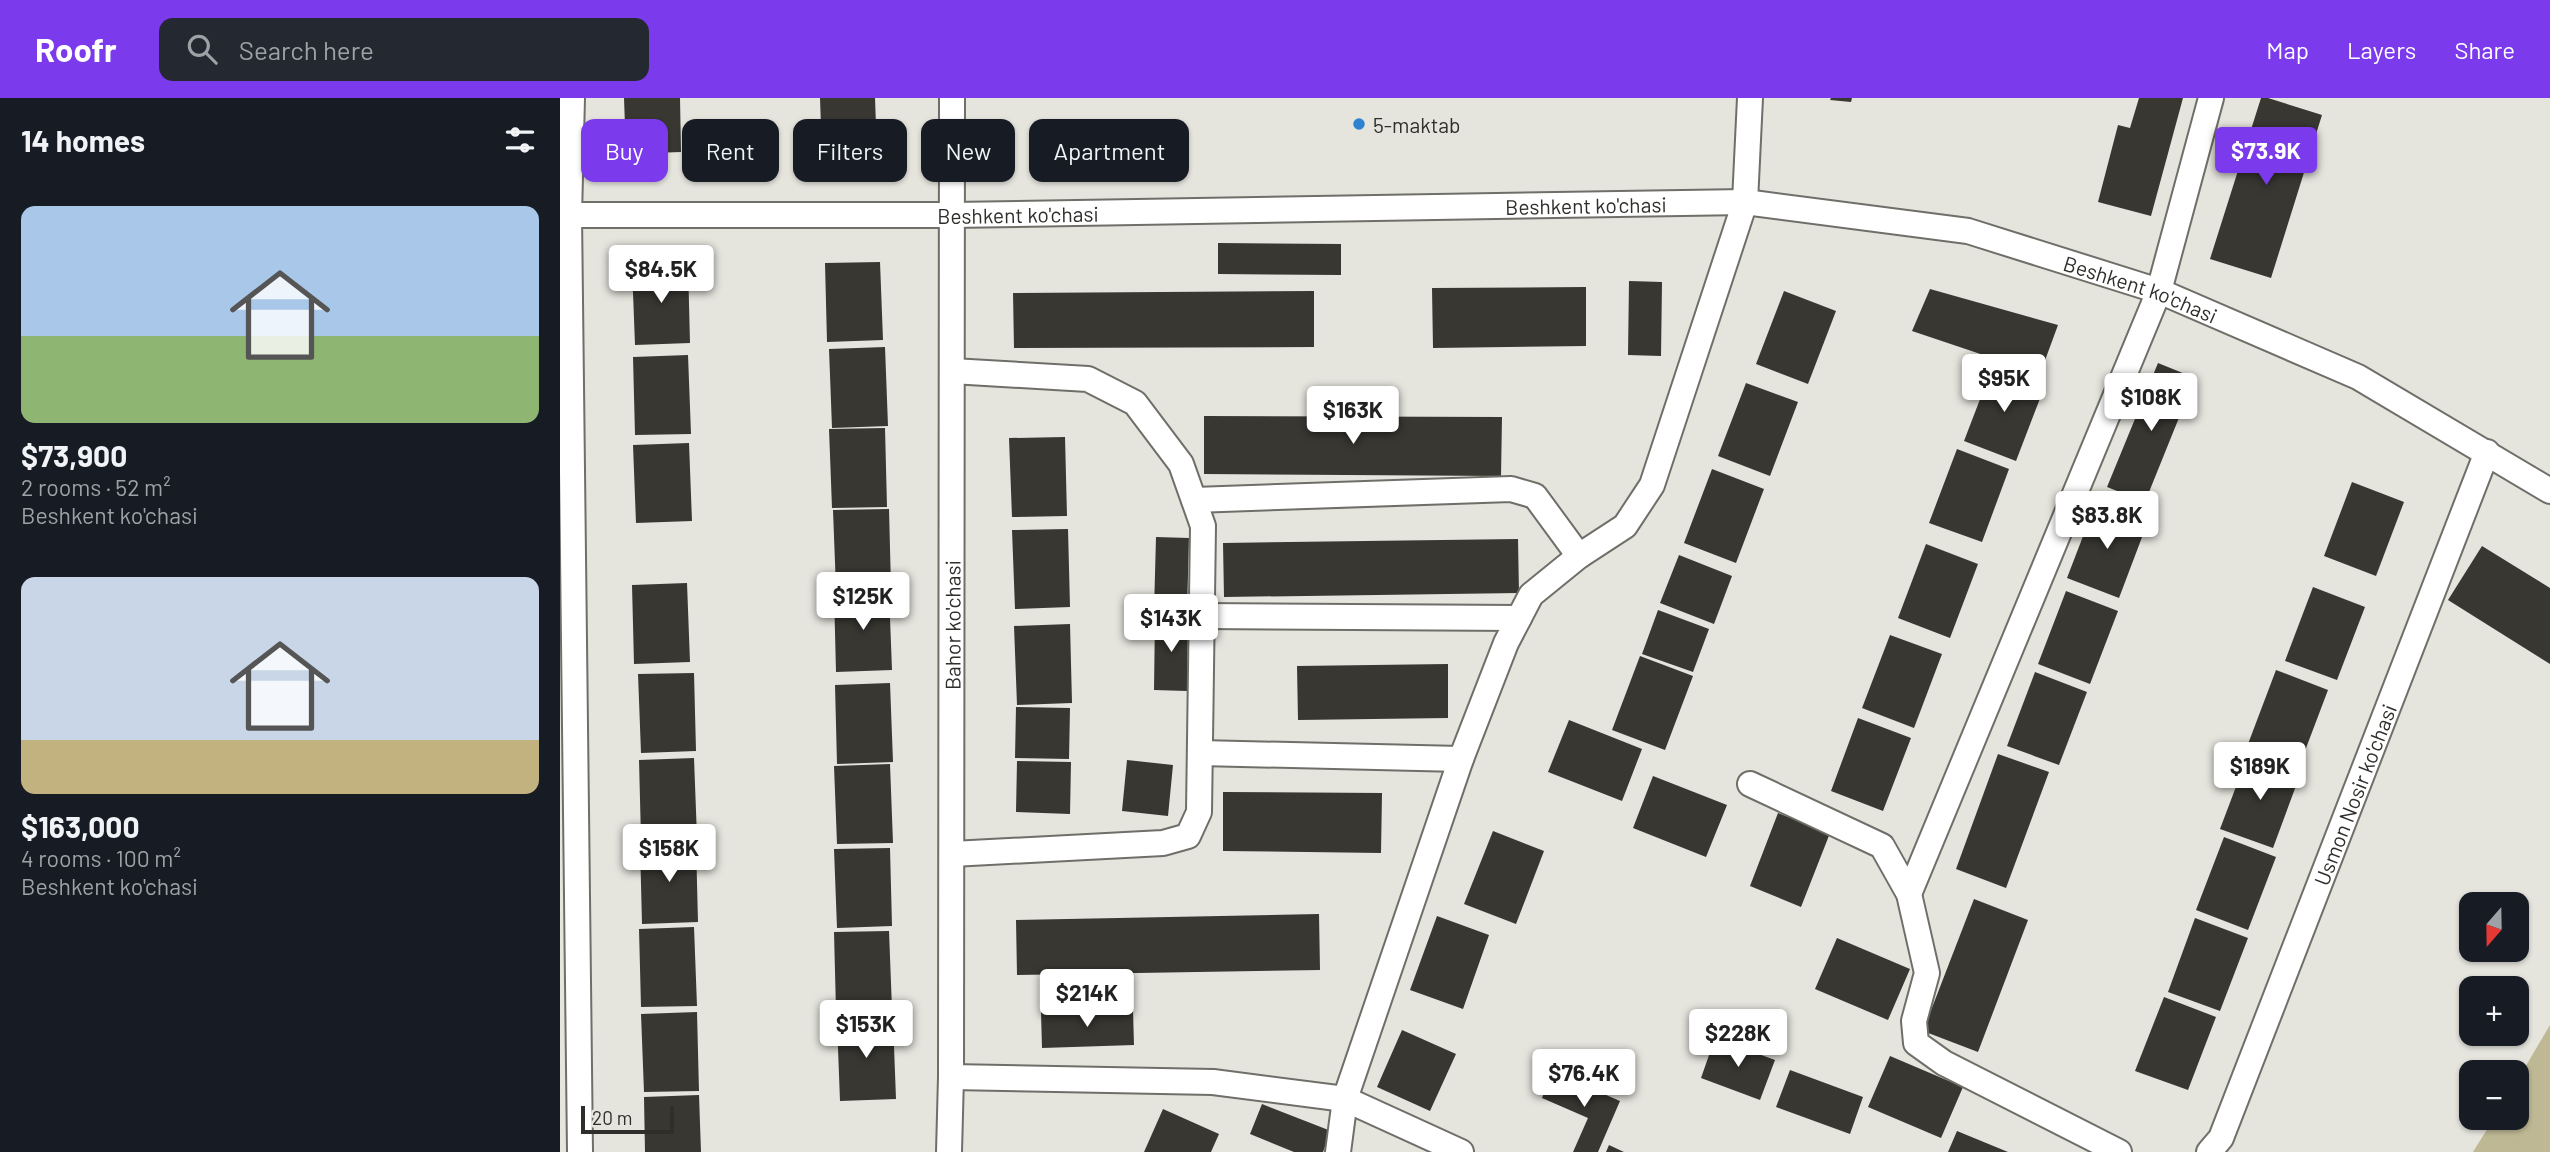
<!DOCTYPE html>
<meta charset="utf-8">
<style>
:root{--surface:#171b24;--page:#242831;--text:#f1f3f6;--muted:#9ea1a6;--accent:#7c3aed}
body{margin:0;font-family:Barlow,sans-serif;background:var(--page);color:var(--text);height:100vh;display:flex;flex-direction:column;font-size:26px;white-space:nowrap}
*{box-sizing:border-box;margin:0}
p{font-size:23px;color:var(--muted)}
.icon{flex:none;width:38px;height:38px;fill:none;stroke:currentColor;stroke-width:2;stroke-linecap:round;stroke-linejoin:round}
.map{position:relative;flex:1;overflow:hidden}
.panel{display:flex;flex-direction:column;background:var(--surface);width:560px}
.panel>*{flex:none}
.hud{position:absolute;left:21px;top:21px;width:665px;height:63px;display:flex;gap:14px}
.needle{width:46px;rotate:200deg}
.buttons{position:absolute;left:1899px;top:794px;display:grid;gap:14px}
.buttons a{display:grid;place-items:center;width:70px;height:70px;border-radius:14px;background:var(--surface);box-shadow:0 2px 5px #0004;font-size:35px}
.scale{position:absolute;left:21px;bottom:18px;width:93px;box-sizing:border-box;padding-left:7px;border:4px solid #2e2e2b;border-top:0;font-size:19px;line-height:24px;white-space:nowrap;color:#2e2e2b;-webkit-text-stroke:5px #e5e4dd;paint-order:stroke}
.price{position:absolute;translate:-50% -60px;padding:0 16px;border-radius:7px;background:#fff;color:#222;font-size:23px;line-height:46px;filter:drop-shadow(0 2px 4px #0008)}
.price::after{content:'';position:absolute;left:50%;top:42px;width:21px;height:16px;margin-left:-10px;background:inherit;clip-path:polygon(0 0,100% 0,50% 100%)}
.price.current{background:var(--accent);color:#fff}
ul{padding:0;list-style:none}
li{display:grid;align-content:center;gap:14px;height:371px;padding:0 21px}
li span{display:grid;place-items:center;height:217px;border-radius:14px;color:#555}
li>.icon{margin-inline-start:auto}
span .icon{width:126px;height:126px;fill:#fffc;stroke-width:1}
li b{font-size:30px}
h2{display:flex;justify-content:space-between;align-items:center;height:84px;padding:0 21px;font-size:30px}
.pill{padding:0 24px;border-radius:14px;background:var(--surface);box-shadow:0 2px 5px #0004;font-size:24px;line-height:63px}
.pill.current{background:var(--accent);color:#fff}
header{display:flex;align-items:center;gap:42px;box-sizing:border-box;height:98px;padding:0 35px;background:var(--accent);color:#fff}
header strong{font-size:33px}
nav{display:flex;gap:38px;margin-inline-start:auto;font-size:24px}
.search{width:490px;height:63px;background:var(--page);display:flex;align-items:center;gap:18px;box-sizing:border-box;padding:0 24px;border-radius:14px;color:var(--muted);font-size:26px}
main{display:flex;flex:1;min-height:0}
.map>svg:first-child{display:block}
</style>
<header>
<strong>Roofr</strong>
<div class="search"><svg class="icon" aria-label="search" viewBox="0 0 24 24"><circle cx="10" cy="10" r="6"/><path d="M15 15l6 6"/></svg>Search here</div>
<nav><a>Map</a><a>Layers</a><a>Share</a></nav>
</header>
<main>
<section class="panel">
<h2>14 homes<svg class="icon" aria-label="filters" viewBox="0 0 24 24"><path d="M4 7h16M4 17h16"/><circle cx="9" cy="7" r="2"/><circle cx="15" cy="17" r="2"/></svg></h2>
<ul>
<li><span style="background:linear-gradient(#a9c7e8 60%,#8fb573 0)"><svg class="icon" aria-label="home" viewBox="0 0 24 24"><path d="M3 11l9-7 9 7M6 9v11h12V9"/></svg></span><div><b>$73,900</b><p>2 rooms · 52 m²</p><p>Beshkent ko'chasi</p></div></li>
<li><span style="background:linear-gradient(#c9d6e8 75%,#c2b280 0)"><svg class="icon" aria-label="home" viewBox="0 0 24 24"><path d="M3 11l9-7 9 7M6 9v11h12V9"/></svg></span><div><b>$163,000</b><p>4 rooms · 100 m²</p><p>Beshkent ko'chasi</p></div></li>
</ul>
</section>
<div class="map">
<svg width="1990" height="1054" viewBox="0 0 1990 1054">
<rect width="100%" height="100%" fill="#e5e4dd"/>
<path fill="#beb894" d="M1990,927V1054H1913L1934,1020H1956L1957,983Z"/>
<path fill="#383732" d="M64,0H120L121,54L66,56Z
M260,0H315L317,56L262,57Z
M1271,0H1292L1291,4L1270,2Z
M1579,0H1623L1591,118L1538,104L1558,27L1570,30Z
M1701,0H1708L1762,17L1711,180L1650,161Z
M658,145L781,146V177L658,176Z
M320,164L323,242L267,244L265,165Z
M128,167L130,245L75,247L72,168Z
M1069,183L1102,184L1101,258L1068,257Z
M1026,189V248L873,250L872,190Z
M1370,191L1498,227L1480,276L1352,233Z
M754,193V249L454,250L453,195Z
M1224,193L1276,213L1248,286L1196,266Z
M325,249L328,328L272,330L269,251Z
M128,257L131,336L75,337L73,259Z
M1598,265L1635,280L1585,404L1547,389Z
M1432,270L1484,290L1456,363L1404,343Z
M1186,285L1238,304L1210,378L1158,358Z
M644,318L942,319L941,378L644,376Z
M325,330L327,409L272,410L269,331Z
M505,339L507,418L452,419L449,340Z
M129,345L132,423L76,425L73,347Z
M1397,351L1449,371L1422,444L1369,425Z
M1152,371L1204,391L1176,465L1124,445Z
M1792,384L1844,404L1816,478L1764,458Z
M1535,407L1587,426L1559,500L1507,480Z
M329,411L331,489L276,491L273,412Z
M508,431L510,509L455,511L452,432Z
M596,439L629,440L627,514L594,513Z
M958,441L959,495L664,499L663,445Z
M1366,446L1418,466L1390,540L1338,520Z
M1922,448L1990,490V566L1888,502Z
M1119,457L1172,478L1154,526L1100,505Z
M127,485L130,564L74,566L72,487Z
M1753,489L1805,509L1777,582L1725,563Z
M1506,493L1558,513L1530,586L1478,566Z
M329,494L332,572L276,574L274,495Z
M1098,512L1149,531L1133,574L1082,556Z
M595,518L628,519L627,593L594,592Z
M510,526L512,605L457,607L454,528Z
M1330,537L1382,556L1354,630L1302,610Z
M1080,558L1133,578L1105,652L1052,632Z
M888,566V620L738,622L737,568Z
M1716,572L1768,592L1740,666L1688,646Z
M1475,574L1527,594L1499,667L1447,648Z
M134,575L136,653L81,655L78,576Z
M330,585L333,664L277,666L275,587Z
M456,609L510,610L509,661L455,660Z
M1298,620L1351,640L1323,713L1271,693Z
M1009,622L1082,651L1062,703L988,674Z
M1438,656L1489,674L1446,790L1396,771Z
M1688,657L1740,677L1713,750L1660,731Z
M134,660L137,739L81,740L79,662Z
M567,662L613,667L608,718L562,713Z
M457,663L511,664L510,716L456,714Z
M330,666L333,745L277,746L274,668Z
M1093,678L1167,707L1146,759L1073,730Z
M663,694L822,695L821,755L663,753Z
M1218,715L1270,735L1241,809L1190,788Z
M933,733L984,753L956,826L904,806Z
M1664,739L1716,759L1688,832L1636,812Z
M136,746L138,824L82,826L80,747Z
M330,750L332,828L277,830L274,751Z
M1414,801L1468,822L1418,954L1363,933Z
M759,816L760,872L457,877L456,822Z
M877,818L929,837L903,911L850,892Z
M1635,820L1688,840L1660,913L1608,894Z
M134,829L137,908L81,909L79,831Z
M329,833L332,911L276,913L274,834Z
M1277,840L1350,871L1328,922L1255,891Z
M1604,899L1656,919L1628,992L1575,973Z
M573,912L574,947L482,950L481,914Z
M137,914L139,993L84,994L81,916Z
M333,922L336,1001L280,1003L277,924Z
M842,932L896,956L870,1013L817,989Z
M1155,940L1215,962L1200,1002L1141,980Z
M1330,958L1403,989L1381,1040L1308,1009Z
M1230,972L1303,999L1290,1036L1216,1009Z
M993,974L1060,1003L1038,1054H1013L1028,1020L982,1000Z
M139,997L141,1054H85L84,999Z
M702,1006L771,1033L763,1054H734L690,1036Z
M603,1011L659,1036L651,1054H584Z
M1397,1033L1448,1054H1388Z
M1049,1047L1064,1054H1046Z"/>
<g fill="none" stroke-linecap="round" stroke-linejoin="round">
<g stroke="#6f6e68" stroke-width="28">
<g id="minor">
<path d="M12,0L9,117L20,1054"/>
<path id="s1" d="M0,117H392L1185,104L1408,133L1599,193L1798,279L1990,393"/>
<path d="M634,402L951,391L975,398L1019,458"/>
<path d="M642,518L959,520"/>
<path d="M640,655L901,661"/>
<path d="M1190,686L1322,748L1349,796L1367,875L1354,923L1356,945L1384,965L1559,1054"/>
<path d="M392,756L603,745L628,738L639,714L643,428L621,366L575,305L528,281L392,273"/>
<path d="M1349,796L1599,193L1651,0"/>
<path d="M391,979L653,984L785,1001L901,1054"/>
<path id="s2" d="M389,1054L391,979L392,0"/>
<path d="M778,1054L785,1001L901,661L946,545L971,497L1019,458L1065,428L1092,387L1185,104L1190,0"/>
<path id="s3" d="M1649,1054L1661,1040L1927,354"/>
</g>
</g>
<use href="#minor" stroke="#fff" stroke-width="24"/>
</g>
<circle fill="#2e83d1" stroke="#e5e4dd" stroke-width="2.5" cx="799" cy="26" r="7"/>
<g text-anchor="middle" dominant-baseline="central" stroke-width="7" stroke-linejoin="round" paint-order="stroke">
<g font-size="21" fill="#2e2e2b" stroke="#e5e4dd" text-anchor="start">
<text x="813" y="26">5-maktab</text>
</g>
<g font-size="21" fill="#2e2e2b" stroke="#e5e4dd">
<text stroke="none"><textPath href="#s1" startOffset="1026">Beshkent ko'chasi</textPath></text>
<text stroke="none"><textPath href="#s1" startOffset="458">Beshkent ko'chasi</textPath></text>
<text stroke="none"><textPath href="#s1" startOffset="1592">Beshkent ko'chasi</textPath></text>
<text stroke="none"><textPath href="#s2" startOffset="527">Bahor ko'chasi</textPath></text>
<text stroke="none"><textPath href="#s3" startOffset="387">Usmon Nosir ko'chasi</textPath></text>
</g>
</g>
</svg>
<div class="buttons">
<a><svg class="needle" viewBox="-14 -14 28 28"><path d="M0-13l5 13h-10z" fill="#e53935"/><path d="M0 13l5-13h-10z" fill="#9ea1a6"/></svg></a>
<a>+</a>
<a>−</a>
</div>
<div class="scale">20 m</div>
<b class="price current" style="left:1706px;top:89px">$73.9K</b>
<b class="price" style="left:101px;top:207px">$84.5K</b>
<b class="price" style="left:1444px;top:316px">$95K</b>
<b class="price" style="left:1591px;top:335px">$108K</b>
<b class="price" style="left:793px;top:348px">$163K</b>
<b class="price" style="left:1547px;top:453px">$83.8K</b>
<b class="price" style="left:303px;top:534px">$125K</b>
<b class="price" style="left:611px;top:556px">$143K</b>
<b class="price" style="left:1700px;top:704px">$189K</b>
<b class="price" style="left:109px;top:786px">$158K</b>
<b class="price" style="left:527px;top:931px">$214K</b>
<b class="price" style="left:306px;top:962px">$153K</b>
<b class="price" style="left:1178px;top:971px">$228K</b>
<b class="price" style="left:1024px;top:1011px">$76.4K</b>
<div class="hud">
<a class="pill current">Buy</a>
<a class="pill">Rent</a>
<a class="pill">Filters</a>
<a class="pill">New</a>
<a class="pill">Apartment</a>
</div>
</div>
</main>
